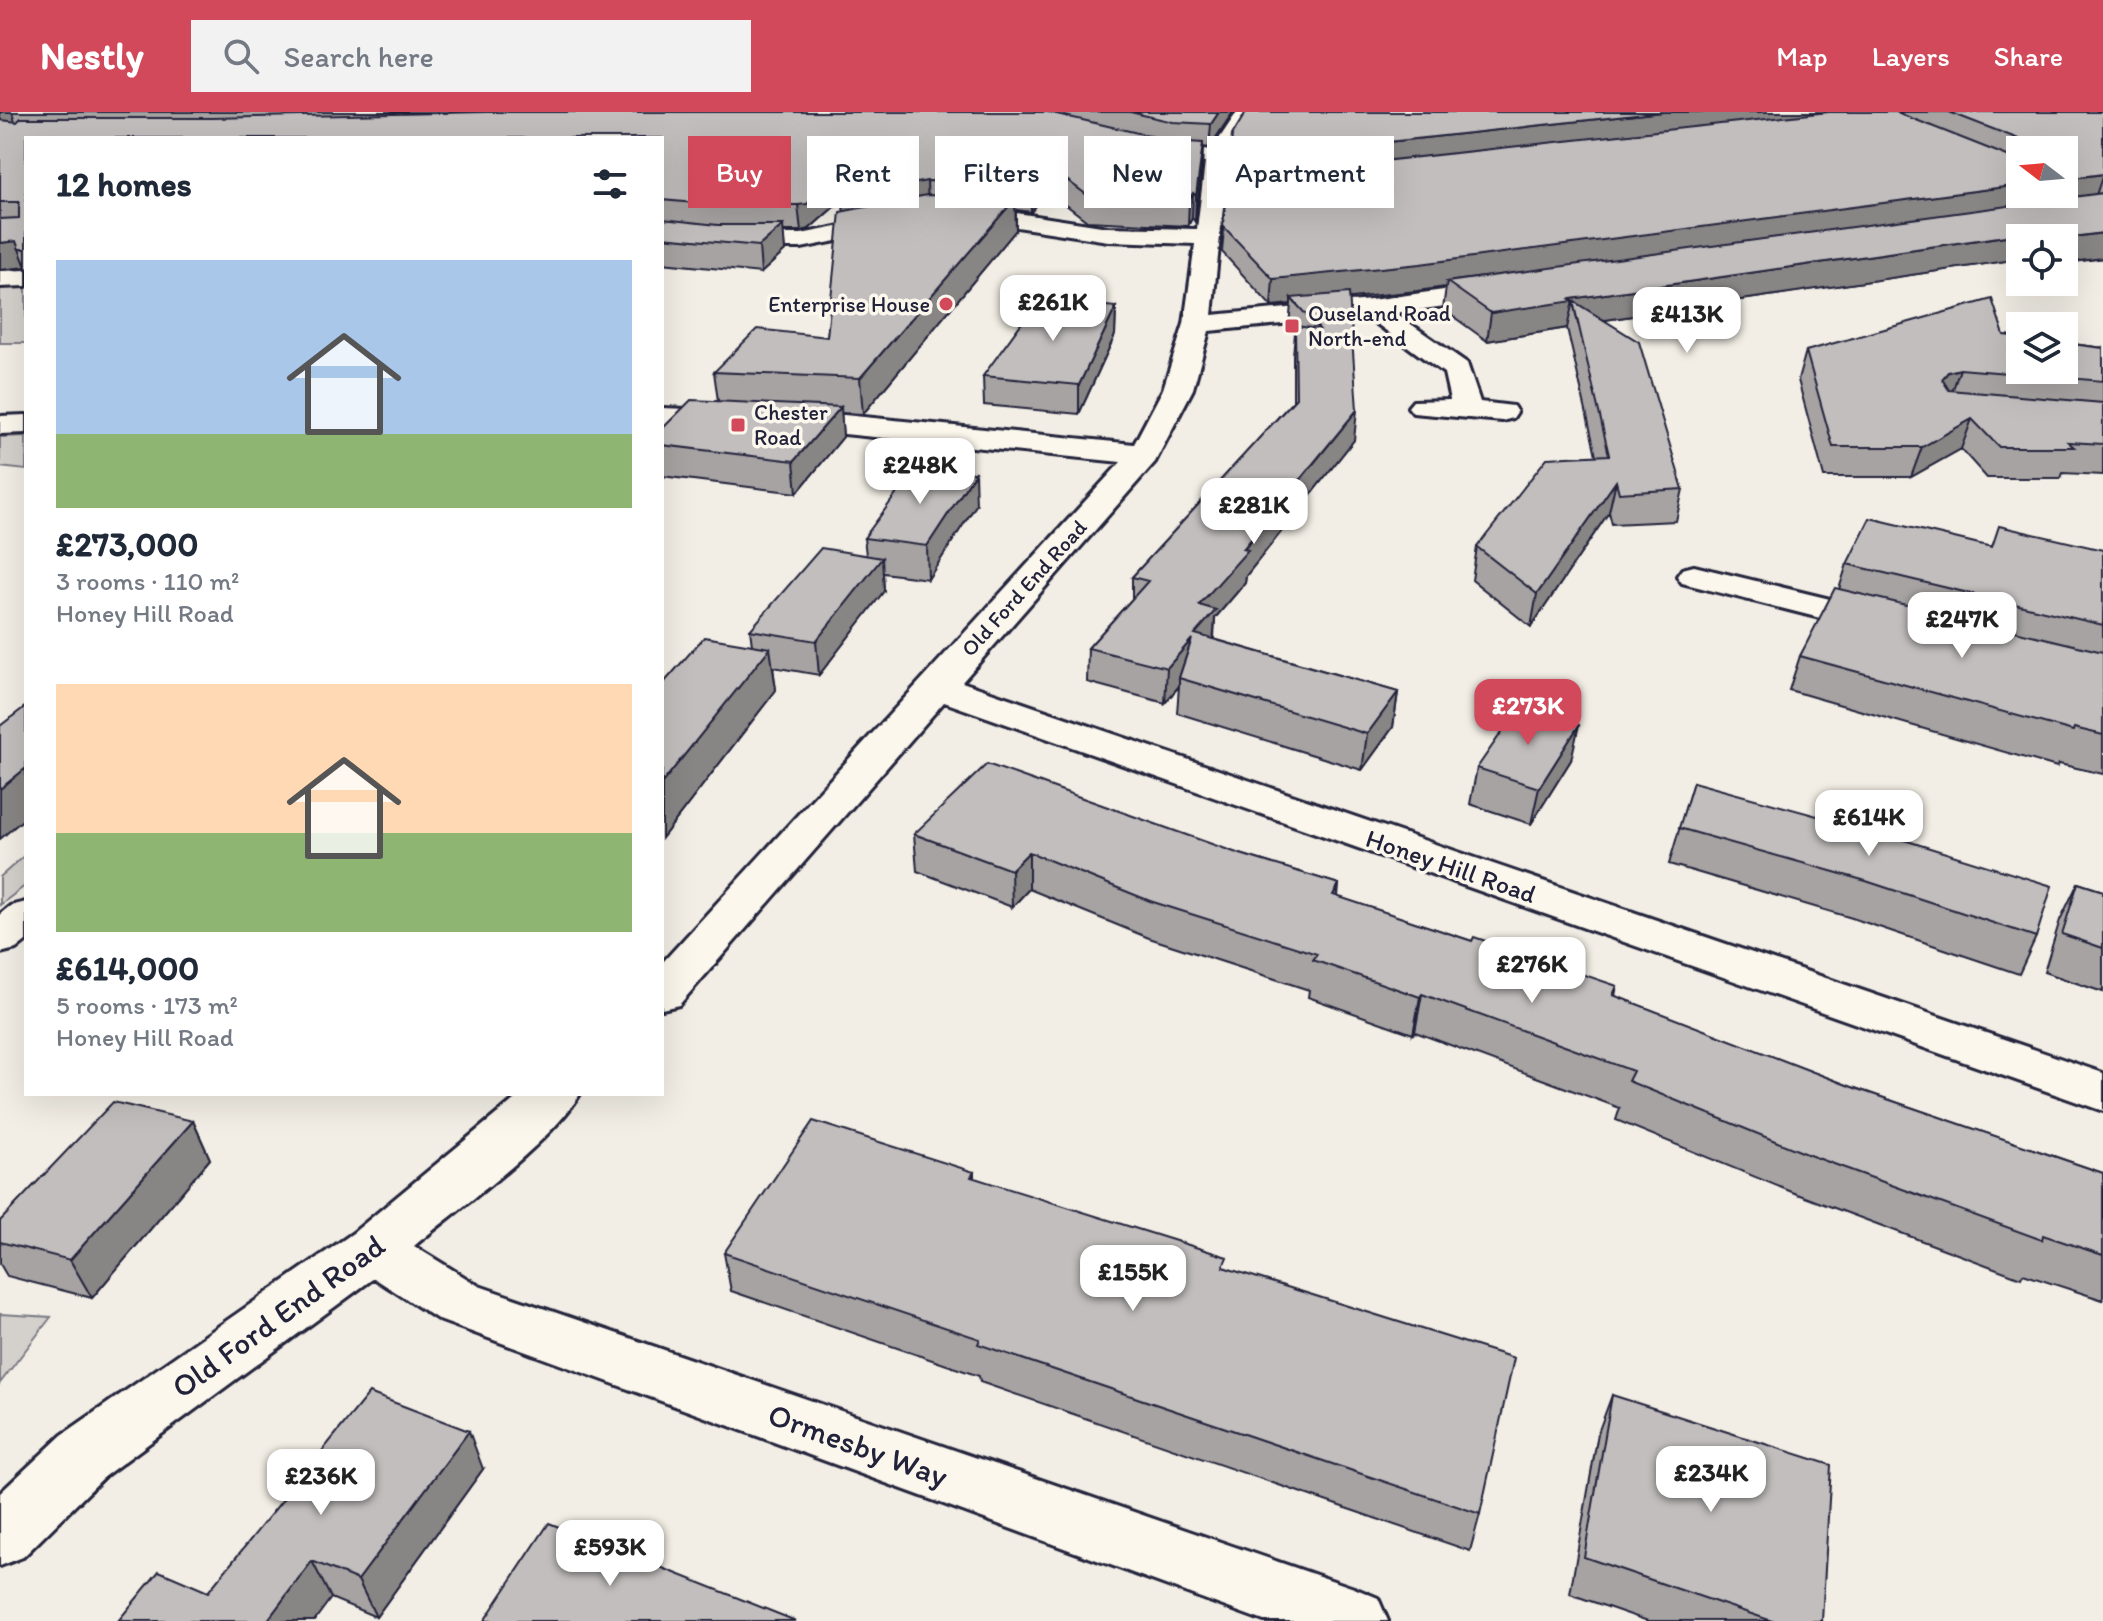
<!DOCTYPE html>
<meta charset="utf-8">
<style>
:root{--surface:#fff;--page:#f2f2f3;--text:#1f2937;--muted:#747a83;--accent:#d1495b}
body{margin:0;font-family:Itim,sans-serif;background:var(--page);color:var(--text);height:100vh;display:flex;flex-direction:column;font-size:30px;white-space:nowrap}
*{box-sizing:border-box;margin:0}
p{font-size:26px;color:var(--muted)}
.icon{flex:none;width:44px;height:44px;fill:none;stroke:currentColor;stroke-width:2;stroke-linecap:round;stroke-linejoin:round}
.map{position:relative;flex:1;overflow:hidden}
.drawer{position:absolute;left:24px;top:24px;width:640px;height:960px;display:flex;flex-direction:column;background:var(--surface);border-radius:0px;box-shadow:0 8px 32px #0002}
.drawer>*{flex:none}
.top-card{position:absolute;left:688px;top:24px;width:760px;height:72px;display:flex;gap:16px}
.needle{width:52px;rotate:286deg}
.controls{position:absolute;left:2006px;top:24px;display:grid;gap:16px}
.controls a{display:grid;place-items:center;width:72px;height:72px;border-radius:0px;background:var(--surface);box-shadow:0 8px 32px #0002;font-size:40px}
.price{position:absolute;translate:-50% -68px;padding:0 18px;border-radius:16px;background:#fff;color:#222;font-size:26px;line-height:52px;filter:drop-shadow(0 2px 4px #0008)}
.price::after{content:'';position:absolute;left:50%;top:48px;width:24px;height:18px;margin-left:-12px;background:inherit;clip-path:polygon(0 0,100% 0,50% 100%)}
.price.on{background:var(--accent);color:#fff}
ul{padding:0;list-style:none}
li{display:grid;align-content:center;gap:16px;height:424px;padding:0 32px}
li span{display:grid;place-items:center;height:248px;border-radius:0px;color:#555}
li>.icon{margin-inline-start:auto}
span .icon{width:144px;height:144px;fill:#fffc;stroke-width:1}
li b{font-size:34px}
h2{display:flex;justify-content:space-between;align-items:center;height:96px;padding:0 32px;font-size:34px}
.chip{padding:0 28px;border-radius:0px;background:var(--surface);box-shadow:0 8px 32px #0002;font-size:28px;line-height:72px}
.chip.on{background:var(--accent);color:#fff}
header{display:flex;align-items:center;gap:48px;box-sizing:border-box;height:112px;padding:0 40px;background:var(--accent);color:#fff}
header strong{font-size:38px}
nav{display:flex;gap:44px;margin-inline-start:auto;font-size:28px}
.search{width:560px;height:72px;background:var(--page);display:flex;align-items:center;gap:20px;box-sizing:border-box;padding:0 28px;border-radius:0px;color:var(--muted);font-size:30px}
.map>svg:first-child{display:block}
</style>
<header>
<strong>Nestly</strong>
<div class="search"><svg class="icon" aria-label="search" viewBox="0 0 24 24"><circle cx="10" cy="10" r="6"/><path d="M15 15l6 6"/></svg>Search here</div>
<nav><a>Map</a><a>Layers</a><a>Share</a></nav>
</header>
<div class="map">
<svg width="2103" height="1509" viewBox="0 0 2103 1509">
<rect width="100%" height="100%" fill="#f2eee5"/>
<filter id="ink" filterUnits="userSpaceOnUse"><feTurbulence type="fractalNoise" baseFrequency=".0125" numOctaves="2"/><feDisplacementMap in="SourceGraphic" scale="16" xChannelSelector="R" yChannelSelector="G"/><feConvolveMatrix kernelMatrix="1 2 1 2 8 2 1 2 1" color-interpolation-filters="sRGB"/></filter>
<g filter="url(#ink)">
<path fill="#d4d1cc" stroke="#7b7a84" stroke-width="2" d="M0,170H26V231H0Z
M26,324V358L0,355V325Z
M26,742V773L0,793V765Z
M0,1202L51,1205L0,1271Z"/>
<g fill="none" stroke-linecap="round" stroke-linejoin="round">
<g stroke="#22223b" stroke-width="6">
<path id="minor" d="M1237,0H1257L1228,46L1212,203L1371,188L1502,170L1511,172L1515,178L1502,186L1395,201L1467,251L1480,290L1513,294L1517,300L1513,306L1502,309L1413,301L1408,295L1413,289L1450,288L1444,261L1366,204L1209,219L1193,277L1155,350L962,570L2103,961V999L944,590L679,893L662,897V851L1121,350L844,322L662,314V296L844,303L1134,332L1163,277L1184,212L1195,132L1108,129L997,112L928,111L801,136H721L662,129V115L721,122H801L928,97L997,98L1108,115L1197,117L1205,51L1144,43L1133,37L1144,31L1211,39Z
M26,158V174L0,175V159Z
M26,303V321L0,322V304Z
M1694,454L1896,503L1901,511L1896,519L1883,522L1682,471L1677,464L1682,457Z
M26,790V829L16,837L0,841V802L10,794Z
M521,982H580C553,1029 459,1097 414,1134L479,1174L1354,1476L1378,1486L1388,1509H1264L439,1208L374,1166L106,1363L23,1445L0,1454V1381L62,1323L353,1121Z"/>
</g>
<use href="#minor" fill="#fbf7ec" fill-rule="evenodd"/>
</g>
<path fill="#a7a3a3" stroke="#22223b" stroke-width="2" fill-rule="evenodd" d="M0,0H1233L1209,36L1203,35L1202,55L1195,110L1192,106L1188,114L1087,109L1048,79L1031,100L1016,98V118L863,302L841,301L843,325L797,381L662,364V317L718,289L714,260L827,225L844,99L843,87L809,117L801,119H783L785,139L761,161L662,151V26H26V155L0,158Z
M1246,0H2103V146L2064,151V126H2020V147L1604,208L1683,377L1676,409L1612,412L1609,400L1531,515L1472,468L1477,435L1596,343L1567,216L1487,229L1443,197L1446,175L1349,186L1354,328L1246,464L1245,471L1215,506L1214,527L1398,580L1393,615L1362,658L1177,601L1179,574L1165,591L1087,570L1088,536L1132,487V465L1293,289V243L1295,221L1289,214L1291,192L1271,194L1222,140L1230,47ZM2020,38H2064L2020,82Z
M1116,195L1115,223L1079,302L984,293L983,264Z
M2004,223L2103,236V363L2063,361L2061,366H1987L1961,337L1911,365H1824L1798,268L1806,239Z
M976,393L928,467L883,461L884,479L819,563L773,555L776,578L662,726V573L752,533L750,518L866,443L864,426Z
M1991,434L2103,438V662L2059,652L2057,655L1789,578L1800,544L1839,477L1847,452Z
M1571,648L1531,712L1470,692L1477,656Z
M1693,670L2036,825L2019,862L1852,806L1669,752Z
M914,722L1237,741L1339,772L1338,785L1472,829L1617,874L1615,884L1852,975L2103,1061V1188L2023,1162L2021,1166L1797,1082L1616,1008L1620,996L1415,920L1413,922L1308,885L1309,878L1149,826L1029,777L1012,795L917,759Z
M2078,771L2103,779V880L2044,860L2060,808Z
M193,1009L210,1047L92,1186L7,1164L0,1152V1109Z
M974,1060V1066L1226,1156L1480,1402L1470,1439L980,1270L979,1264L731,1179L724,1141Z
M1612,1283L1822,1509H1648L1570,1482L1598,1321Z
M483,1357L376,1505L331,1486L208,1480Z"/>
<path fill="#888585" stroke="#22223b" stroke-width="2" d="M0,0H12L17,15H0Z
M1219,0H1233L1209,36L1211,12Z
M1663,0H1848L1228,72L1230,47Z
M1203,31L1202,55L1195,110L1196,84Z
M1048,54V79L1031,100L1030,75Z
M845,58L927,69L928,94L844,110L843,87L809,117L801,119L798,93Z
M2103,62L2095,86L1447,170L1446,175L1417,179L1296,192L1291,186V192L1271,194L1273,167L2020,73V82H2064V67Z
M1193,81L1192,106L1188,114L1189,88Z
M1015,87L1016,118L863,302L860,266Z
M783,113L785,139L761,161L759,134Z
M2033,120L2031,126H2020V147L1578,212L1573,189L1567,216L1487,229L1491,201L1570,187Z
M2103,121V146L2064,151V126Z
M16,129L26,155L0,158V131Z
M1116,195L1115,223L1079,302V273Z
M1960,257L1950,286L1942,267L1948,260Z
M841,295L843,325L797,381L794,349Z
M1357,298L1354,328L1246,464L1245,471L1215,506L1213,531L1195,522L1199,493Z
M1972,307L1961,337L1911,365L1922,335Z
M975,361L976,393L928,467L927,434Z
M1616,369L1609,400L1531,515L1537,482Z
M882,446L884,479L819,563L816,529Z
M1192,527L1179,566V574L1165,591L1167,556Z
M770,536L776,578L662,726V671Z
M1398,580L1393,615L1362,658L1367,622Z
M1579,613L1571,648L1531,712L1539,676Z
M26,656V705L0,727V677Z
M1029,740V777L1012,795L1011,758Z
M1339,772L1334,809L1333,783Z
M1422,882L1415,920L1413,922L1420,885Z
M193,1009L210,1047L92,1186L70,1148Z
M469,1319L483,1357L376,1505L358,1468Z
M312,1449L331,1486L314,1509H267Z"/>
<path fill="#c2bebe" stroke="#22223b" stroke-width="2" d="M486,0H1048L1172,29L1203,31L1196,84L1193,81L1189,88L1087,83L1048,54L1030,75L997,70L927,69L842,85L845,58L807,92L798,93H718L662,88V26H26V137H19L16,129L0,131V107L19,106V90H0V6L1,8L17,10L21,6H212Z
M1130,0H1219L1211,12L1173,10Z
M1246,0H1663L1230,47L1232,23Z
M1829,0H1896L2020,49V73L1420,152L1273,167L1223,114L1228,66Z
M1949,0H2103V62L2064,67V38H2030L2029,31Z
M2103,81V121L2064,126H2046L2045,120H2033L1570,187L1639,230L1683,377L1619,381L1616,369L1537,482L1477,435L1547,346L1609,343L1573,189L1491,201L1447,170Z
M927,83L1015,87L860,266L714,260L757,217L827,225L840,100Z
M662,107L718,113H783L759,134L662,125Z
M1349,181L1357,298L1243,437L1248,438L1199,493L1216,498L1195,522L1398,580L1367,622L1179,566L1192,527L1167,556L1088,536L1148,469L1132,465L1296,286L1295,214L1319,217L1291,186Z
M1039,187L1116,195L1079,273L983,264Z
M1992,187L2004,223L2020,225V258H2064V231L2103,236V269L1960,257L1948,260L1942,267L1949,278L2103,291V332L2068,330L2074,335H1999L1972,307L1922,335H1833L1806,239Z
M691,288L841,295L794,349L662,333V317Z
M917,354L975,361L927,434L864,426Z
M1870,406L1992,435L1999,414L2103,438V513L1847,452Z
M821,436L882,446L816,529L750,518Z
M1835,476L2103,540V623L2074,616L2073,619L1800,544Z
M704,525L770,536L662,671V573Z
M26,594V656L0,677V614Z
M1519,595L1579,613L1539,676L1477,656Z
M987,652L1237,741L1339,772L1333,783L1472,829L1474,825L1617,874L1613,883L1852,975L2103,1061V1143L2043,1123L2042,1128L1812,1044L1628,969L1633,959L1422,882L1420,885L1313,848L1317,842L1150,789L1029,740L1011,758L914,722Z
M1693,670L1901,727L2052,774L2036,825L1866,769L1679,716Z
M2078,771L2103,779V836L2062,822Z
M113,990L193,1009L70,1148L0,1130V1109Z
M813,1009L974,1060L971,1065L1227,1145L1223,1155L1514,1246L1480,1402L978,1232L980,1227L724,1141Z
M369,1281L469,1319L358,1468L312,1449L267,1509H118L159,1459L208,1480Z
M1612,1283L1831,1353L1822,1509H1772L1584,1445Z
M549,1411L796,1509H484Z"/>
</g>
<g fill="#d1495b" stroke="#fbf7ec" stroke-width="3">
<circle cx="946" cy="192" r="8"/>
<rect x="1284" y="206" width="16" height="16" rx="4"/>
<rect x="730" y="305" width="16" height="16" rx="4"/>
</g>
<g text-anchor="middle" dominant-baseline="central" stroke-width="7" stroke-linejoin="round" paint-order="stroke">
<g font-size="22" fill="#22223b" stroke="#fbf7ec" text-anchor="start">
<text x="930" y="192" text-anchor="end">Enterprise House</text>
<text x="1308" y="201">Ouseland Road<tspan x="1308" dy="25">North-end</tspan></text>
<text x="754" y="300">Chester<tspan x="754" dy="25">Road</tspan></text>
</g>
<g font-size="22" fill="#22223b" stroke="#fbf7ec">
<text transform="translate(1024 476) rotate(-48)">Old Ford End Road</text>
</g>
<g font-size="26" fill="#22223b" stroke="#fbf7ec">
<text transform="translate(1451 754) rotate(19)">Honey Hill Road</text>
</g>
<g font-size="32" fill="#22223b" stroke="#fbf7ec">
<text transform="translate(278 1204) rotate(-36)">Old Ford End Road</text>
<text transform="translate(858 1333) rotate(20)">Ormesby Way</text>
</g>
</g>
</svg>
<div class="controls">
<a><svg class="needle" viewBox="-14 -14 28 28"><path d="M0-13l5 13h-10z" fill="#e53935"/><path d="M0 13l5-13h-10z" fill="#747a83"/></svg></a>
<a><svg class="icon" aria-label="locate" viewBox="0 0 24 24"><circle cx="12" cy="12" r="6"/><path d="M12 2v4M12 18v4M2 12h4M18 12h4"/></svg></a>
<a><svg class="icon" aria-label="layers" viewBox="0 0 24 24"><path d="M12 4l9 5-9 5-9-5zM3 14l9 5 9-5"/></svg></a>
</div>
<b class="price" style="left:1053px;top:231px">£261K</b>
<b class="price" style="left:1687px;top:243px">£413K</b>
<b class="price" style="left:920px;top:394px">£248K</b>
<b class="price" style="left:1254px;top:434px">£281K</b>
<b class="price" style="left:1962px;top:548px">£247K</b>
<b class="price on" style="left:1528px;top:635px">£273K</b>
<b class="price" style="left:1869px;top:746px">£614K</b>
<b class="price" style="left:1532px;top:893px">£276K</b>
<b class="price" style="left:1133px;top:1201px">£155K</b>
<b class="price" style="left:1711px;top:1402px">£234K</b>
<b class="price" style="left:321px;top:1405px">£236K</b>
<b class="price" style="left:610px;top:1476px">£593K</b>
<div class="top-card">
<a class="chip on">Buy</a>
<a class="chip">Rent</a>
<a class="chip">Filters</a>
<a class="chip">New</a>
<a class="chip">Apartment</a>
</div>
<section class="drawer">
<h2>12 homes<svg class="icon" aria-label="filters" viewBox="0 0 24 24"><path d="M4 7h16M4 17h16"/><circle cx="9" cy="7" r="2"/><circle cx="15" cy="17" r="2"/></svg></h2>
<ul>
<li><span style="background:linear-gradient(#a9c7e8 70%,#8fb573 0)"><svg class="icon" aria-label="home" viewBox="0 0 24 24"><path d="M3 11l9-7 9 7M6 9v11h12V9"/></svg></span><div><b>£273,000</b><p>3 rooms · 110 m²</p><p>Honey Hill Road</p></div></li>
<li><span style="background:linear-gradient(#ffd9b3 60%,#8fb573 0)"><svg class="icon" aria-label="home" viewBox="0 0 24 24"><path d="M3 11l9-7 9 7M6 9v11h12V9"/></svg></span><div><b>£614,000</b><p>5 rooms · 173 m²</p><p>Honey Hill Road</p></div></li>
</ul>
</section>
</div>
